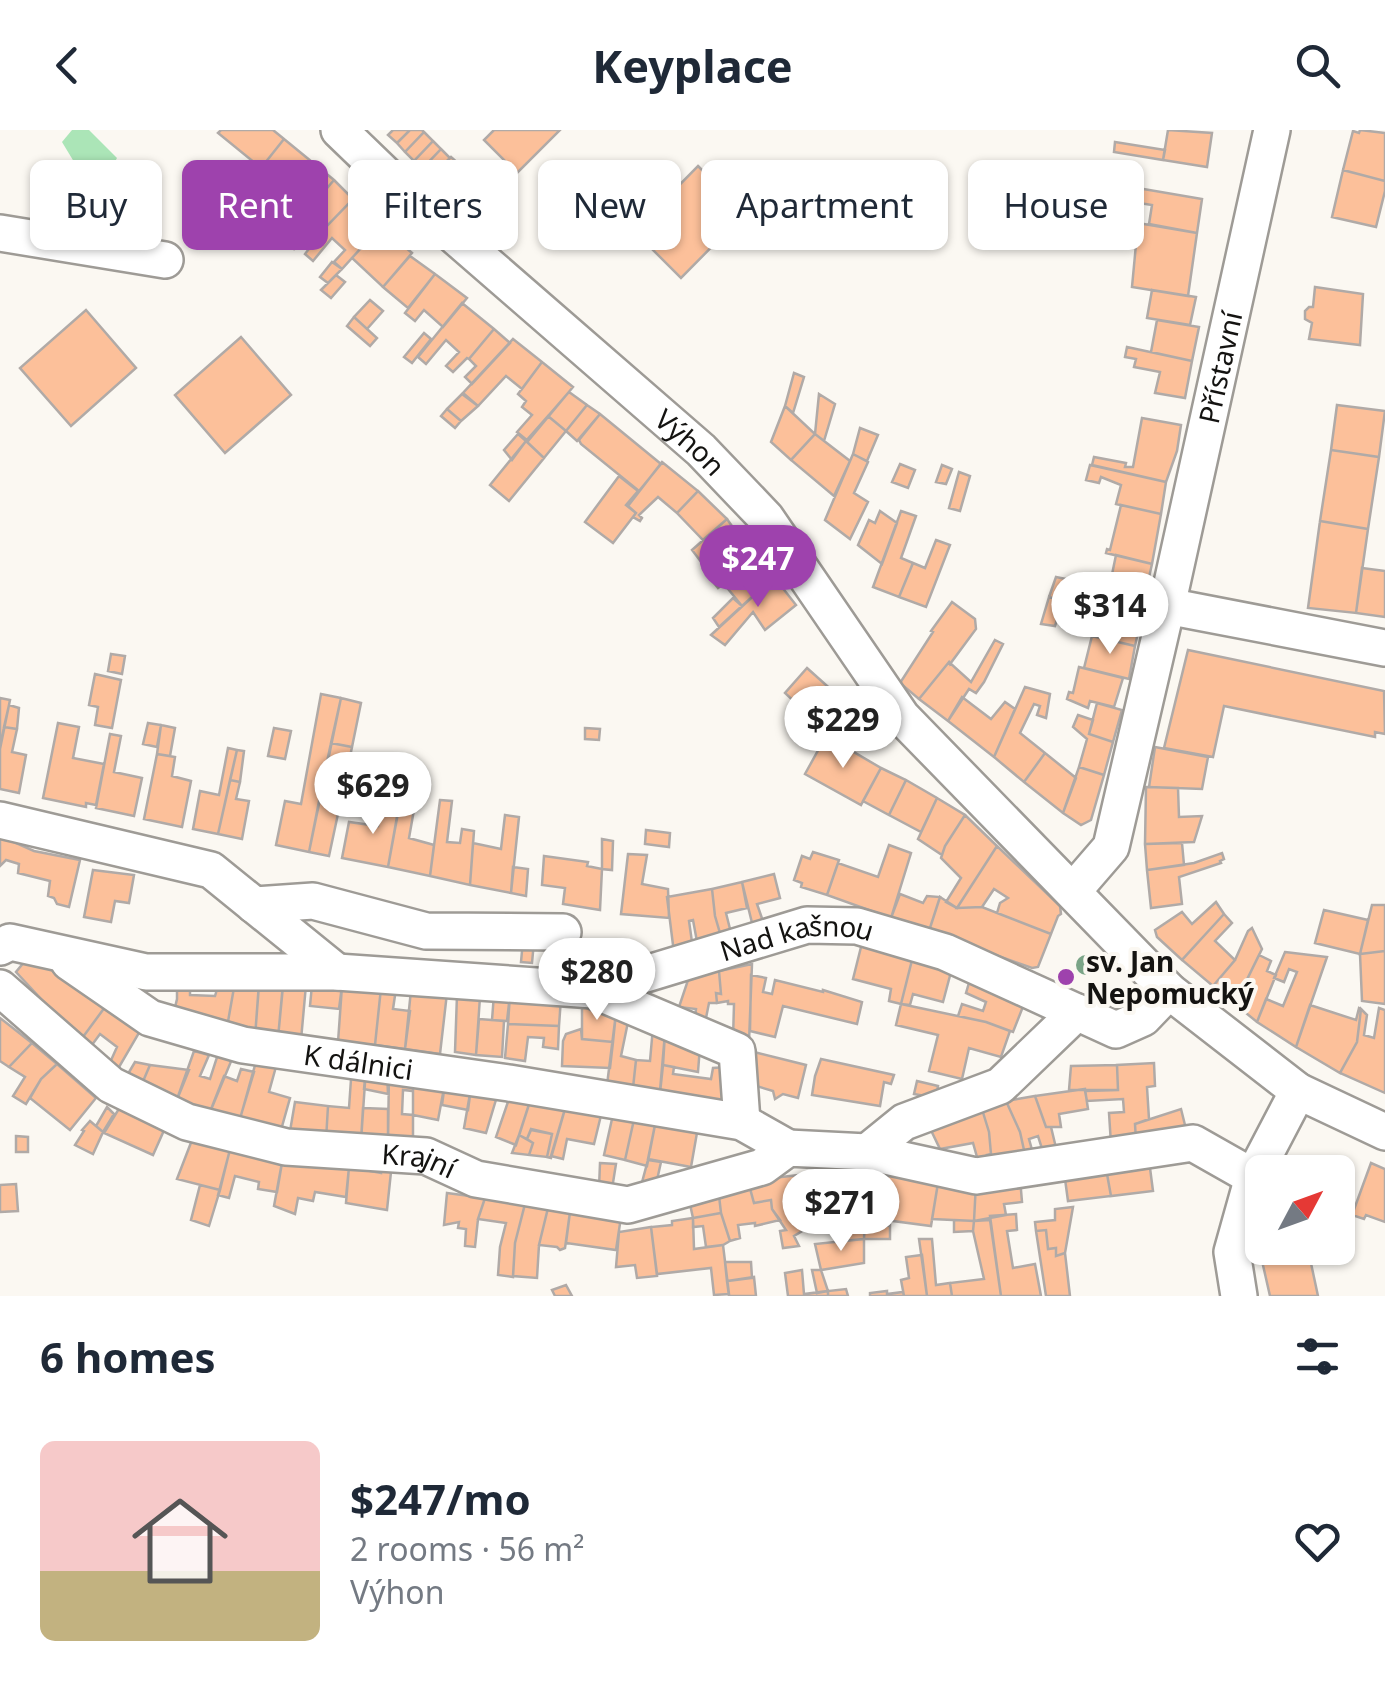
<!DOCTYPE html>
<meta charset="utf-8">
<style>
:root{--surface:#fff;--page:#f6f6f7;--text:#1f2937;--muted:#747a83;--line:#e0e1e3;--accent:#9e42ad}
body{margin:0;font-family:"Noto Sans",sans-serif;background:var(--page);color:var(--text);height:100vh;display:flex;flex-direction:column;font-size:38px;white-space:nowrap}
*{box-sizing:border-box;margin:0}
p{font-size:32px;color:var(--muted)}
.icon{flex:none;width:55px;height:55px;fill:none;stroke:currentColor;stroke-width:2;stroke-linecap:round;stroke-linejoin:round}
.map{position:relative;height:1166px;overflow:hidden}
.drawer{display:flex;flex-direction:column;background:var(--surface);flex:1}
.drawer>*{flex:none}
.guide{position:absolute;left:30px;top:30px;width:1325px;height:90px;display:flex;gap:20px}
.needle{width:65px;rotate:49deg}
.controls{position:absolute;left:1245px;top:1025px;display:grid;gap:20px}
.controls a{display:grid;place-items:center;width:110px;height:110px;border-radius:15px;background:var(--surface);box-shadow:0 2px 8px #0004;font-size:50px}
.price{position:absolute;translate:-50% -85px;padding:0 22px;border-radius:35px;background:#fff;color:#222;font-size:32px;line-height:65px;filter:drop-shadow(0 2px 5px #0008)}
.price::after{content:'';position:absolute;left:50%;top:60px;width:30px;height:22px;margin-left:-15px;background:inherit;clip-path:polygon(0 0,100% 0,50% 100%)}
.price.active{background:var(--accent);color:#fff}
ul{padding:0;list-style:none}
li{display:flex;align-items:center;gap:30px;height:250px;padding:0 40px}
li+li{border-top:2px solid var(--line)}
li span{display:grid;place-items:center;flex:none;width:280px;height:200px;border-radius:15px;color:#555}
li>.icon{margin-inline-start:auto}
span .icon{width:120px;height:120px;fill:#fffc;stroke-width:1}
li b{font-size:42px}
h2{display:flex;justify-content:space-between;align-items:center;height:120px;padding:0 40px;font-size:42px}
.pill{padding:0 35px;border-radius:15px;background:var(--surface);box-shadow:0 2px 8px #0004;font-size:35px;line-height:90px}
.pill.active{background:var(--accent);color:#fff}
header{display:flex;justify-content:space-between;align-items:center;height:130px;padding:0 40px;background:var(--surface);font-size:45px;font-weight:700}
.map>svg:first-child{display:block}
</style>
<header><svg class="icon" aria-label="back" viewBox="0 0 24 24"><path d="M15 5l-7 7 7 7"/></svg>Keyplace<svg class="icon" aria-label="search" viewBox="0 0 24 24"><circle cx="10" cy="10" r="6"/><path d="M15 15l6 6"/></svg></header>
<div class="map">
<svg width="1385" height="1166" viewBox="0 0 1385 1166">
<rect width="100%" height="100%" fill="#fbf8f2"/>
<path fill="#abe5b7" d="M72,0H89L117,28L103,54L88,55L62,12Z"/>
<path fill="#fcc09a" stroke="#b0aaa7" stroke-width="2.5" d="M221,0H273L284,9L261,38L218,3Z
M393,0H410L397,13L388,5Z
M410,0H422L424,2L405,22L397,13Z
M494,0H560L517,43L484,10Z
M1168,0L1212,3L1207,37L1163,30Z
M1360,0L1385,3V51L1343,40L1353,1L1359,3Z
M424,2L433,11L414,31L405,22Z
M284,9L334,50L310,78L261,38Z
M433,11L441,19L422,39L414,31Z
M1115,12L1165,20L1163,30L1114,22Z
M441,19L450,28L431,47L422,39Z
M451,27L460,35L441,54L432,46Z
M460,35L470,46L452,65L441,54Z
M698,36L745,83L681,148L634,101Z
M1343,40L1385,51V61L1376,97L1332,87Z
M470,46L479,55L461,74L452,65Z
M334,50L353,69L324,99L317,92L294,119L283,110Z
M1104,52L1123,56L1120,70L1101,67Z
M1126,56L1202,69L1197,103L1149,94L1152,75L1120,70Z
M296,68L308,78L275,118L261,107Z
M353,69L381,96L342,139L334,132L345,120L332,108L313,131L305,124L324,99Z
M1138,93L1197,103L1188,166L1132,157Z
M381,96L412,123L383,157L352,128Z
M410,126L435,144L408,178L383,157Z
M332,132L342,139L328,153L320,147Z
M435,144L467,168L443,197L424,180L415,191L405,183Z
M336,145L345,152L331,168L321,160Z
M1315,157L1363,164L1360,215L1309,209L1312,193L1305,189V181L1309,177H1313Z
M1152,160L1196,167L1190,195L1147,188Z
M370,170L383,181L367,199L354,187Z
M462,173L494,199L469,229L467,228L453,242L446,236L459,222L446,210L426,234L418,227Z
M86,180L136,238L71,296L20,238Z
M354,187L377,208L370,216L347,196Z
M1157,190L1199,197L1192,231L1151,222Z
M494,199L510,213L472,254L465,247L476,236L469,229Z
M424,203L431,209L412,233L404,227Z
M241,207L291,265L225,323L175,265Z
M513,209L542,232L522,259L506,246L478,276L463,263Z
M1127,217L1192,231L1185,268L1155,263L1160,242L1134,237L1136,229L1125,227Z
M542,232L573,257L528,311L517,302L532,285L522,277L526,271L518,264Z
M794,243L804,247L793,283L785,276Z
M569,262L587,275L566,301L548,286Z
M462,264L478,276L461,291L447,279Z
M819,264L835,274L824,311L815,304Z
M587,275L600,284L577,311L566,301Z
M1337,275L1385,281L1379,327L1331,320Z
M785,276L815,304L791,330L771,312Z
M447,279L461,291L455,298L441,286Z
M600,284L661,334L639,361L581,314L579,310Z
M548,286L566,301L544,328L526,311Z
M1142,288L1181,295L1177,321L1166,352L1092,335L1094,327L1126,333L1125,337H1133Z
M860,298L878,305L867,331L853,324Z
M518,304L526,311L512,330L504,320Z
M815,304L850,331L834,366L791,330Z
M526,311L544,328L509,371L490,355Z
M1331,320L1379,327L1368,399L1320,391Z
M853,324L868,332L854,363L868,372L850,409L825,390Z
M662,332L698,361L677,383L658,367L639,385L642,388L640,391L633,387L636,383L628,376Z
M900,334L915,340L908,358L892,352Z
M942,335L952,339L946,354L936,352Z
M1090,335L1166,352L1161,384L1116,374L1121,355L1101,347L1099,353L1086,350Z
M959,342L970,346L960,381L949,378Z
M619,346L638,361L626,375L636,383L613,413L585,392Z
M698,361L727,389L703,410L677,383Z
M1121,375L1161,384L1152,434L1106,423L1107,419L1110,420Z
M880,381L897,393L882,434L858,415L869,390L875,393Z
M901,381L916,386L901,428L913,433L899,467L873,457Z
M727,389L741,409L705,437L692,420Z
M1320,391L1368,399L1356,483L1308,478Z
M741,409L757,428L718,458L703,439Z
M936,410L950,415L926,477L899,467L913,433L925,438Z
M1116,425L1152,434L1145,465L1109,459Z
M759,427L774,447L742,476L724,454Z
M1362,438L1385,441V487L1356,483Z
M774,447L796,475L765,500L753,482L725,515L711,505Z
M1056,447L1145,465L1141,489L1088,478L1091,466L1067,460L1063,471L1049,467Z
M1049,467L1063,471L1055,496L1041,494Z
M733,468L742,476L719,497L713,488Z
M952,472L975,489L976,499L950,534L949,532L919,569L900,553L933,502L931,501Z
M1098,481L1141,489L1135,516L1092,506Z
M1092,506L1135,516L1129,549L1084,538Z
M995,510L1003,514L984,552L976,563L969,559L948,591L919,569L949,532L971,552Z
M1188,520L1384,561L1385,604L1375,602V607L1224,576L1213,627L1164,618Z
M111,524L125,526L122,544L108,541Z
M1079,537L1123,548L1114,577L1090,571L1088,578L1067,569L1069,562L1073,563Z
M807,538L863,588L840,615L785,563Z
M95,544L121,550L112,598L95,595L98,577L89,575Z
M1025,557L1050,564L1046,588L1037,585L1040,576L1034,574L1020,603L1045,623L1024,652L994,627Z
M321,564L341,568L309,722L276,715L285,671L301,674Z
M962,567L991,589L1005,572L1015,579L994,627L948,591Z
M0,568L10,570L0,619Z
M341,568L361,573L352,617L331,613Z
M1097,573L1122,580L1113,612L1089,604Z
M9,575L19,578L17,599L4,597Z
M1078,585L1093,590L1089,604L1113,612L1104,645L1079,637L1087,609L1073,597Z
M58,593L79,597L73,628L104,634L96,675L86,673V677L43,668Z
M148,593L161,595L157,617L143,614Z
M161,595L175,598L170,626L157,624Z
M4,597L17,599L12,622L26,625L19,663L0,659V619Z
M274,598L291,601L285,629L268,626Z
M585,598L600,599L599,610L585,609Z
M110,604L121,606L114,642L142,648L134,686L96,678Z
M826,606L839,618L840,614L881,638L861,675L805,644Z
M331,613L352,617L345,651L324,646Z
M1155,617L1208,627L1202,659L1149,657Z
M228,618L237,620L218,704L193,699L200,661L219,665Z
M237,620L244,621L240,652L230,650Z
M1045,623L1076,648L1063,683L1024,652Z
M157,624L175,627L172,646L191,651L182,697L144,689Z
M392,626L406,628L400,670L383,667L387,637L391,638Z
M1079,637L1104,645L1091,690L1081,695L1063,683Z
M881,638L906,650L889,685L863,671Z
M324,646L345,651L329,726L309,722Z
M230,650L240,652L236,669L249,671L242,709L218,704Z
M906,650L937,668L921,702L889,685Z
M1146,657L1178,658L1179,687L1202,686L1194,712L1145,714Z
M383,667L400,670L388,737L342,728L349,692L378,696Z
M937,668L965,685L945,716L942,725L918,709Z
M440,670L452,671L447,712L460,713L462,699L474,701L470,755L430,746Z
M400,672L415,674L409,708L434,715L430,746L388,737Z
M505,685L519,687L511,763L470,755L473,713L501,719Z
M965,685L997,716L957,778L946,772L961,748L941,728L945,716Z
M646,700L670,703L669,717L645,714Z
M0,706L34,721L80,730L69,777L57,774L54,768L48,766L50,751L18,743L19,734L6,730L0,736Z
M602,709L613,711L612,740L602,739Z
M1182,713L1184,735L1147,740L1145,714Z
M889,715L911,723L891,788L827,765L838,733L878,747Z
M997,716L1060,776L1061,784L1058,786L1051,804L997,783L1000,773L1008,768L994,759L982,777L957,778Z
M813,722L839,730L827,765L801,757L802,753L794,750L802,726L810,729Z
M1222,723L1224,729L1220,731L1221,733L1179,747L1182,774L1151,778L1147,740L1194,733Z
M628,724L647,725L642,754L668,759L669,788L621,784Z
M544,726L588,732L587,736L602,739L600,780L563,774L565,758L542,755Z
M513,737L528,739L526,766L511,763Z
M93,740L134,745L129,773L115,771L111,792L84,787Z
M774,744L780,768L757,774L765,797L754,801L742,752Z
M742,752L747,778L726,783L732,807L722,810L715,786L712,759Z
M712,759L715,786L722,810L698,817L693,790L689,791L693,819L674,823L667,767Z
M900,764L923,773L927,766L940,767L929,801L891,788Z
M940,767L957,778L982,777L1051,804L1038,837L1032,838L929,801Z
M1216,772L1224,784L1182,830L1157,807L1155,800L1182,782L1192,794Z
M1372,775H1385V821L1360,824Z
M1324,780L1368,790L1360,824L1315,813Z
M1224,784L1232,793L1215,811L1235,830L1213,856L1182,830Z
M1252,798L1262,819L1235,874L1213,856L1235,830L1248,801Z
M524,799L535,801L532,833L521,832Z
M862,813L913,826L901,874L889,871L891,859L853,849Z
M1385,821V874L1362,871L1360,824Z
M1285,822L1327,827L1296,917L1257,892L1266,869L1283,876L1297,842L1289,839L1284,852L1274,848Z
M1259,825L1271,831L1267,841L1276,845L1257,892L1235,874Z
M913,826L952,838L943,872L913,864L910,875L901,874Z
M25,831L68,843L108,873L80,911L16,842Z
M752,834L749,912L733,909L734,874H728V871L717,873L716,863L721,864L719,841Z
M719,841L721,864L716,863L717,873H709L704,898L694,895L696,879L679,877L689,847Z
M751,845L766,848L763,862L772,864L775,850L823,862V860L862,872L857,894L783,876L775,907L750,901Z
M971,846L1026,869L1013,902L986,892L958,886L962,874L983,881L986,872L966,863Z
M177,852L190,859V865L215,866L218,856L235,852L226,903L172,890L177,869Z
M235,852L259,855L255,907L226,903Z
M259,853L283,856L278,908L255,907Z
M283,854L306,855L301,910L278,908Z
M312,855L342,856L339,879L310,876Z
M342,856L381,858L375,915L338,912Z
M381,858L396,859L393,879L410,881L405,919L375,915Z
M411,860L447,863L440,924L405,919Z
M494,864L510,865L507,891L492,890Z
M457,865L480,867L476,925L455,922Z
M510,865L561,868L559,896L508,894Z
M582,868L592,869L590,880L616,883L613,912L582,909Z
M108,873L143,896L115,944L108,937L117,917L100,904L89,919L80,911Z
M901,874L986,892L1010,901L1001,927L969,918L962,949L929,941L938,905L896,895Z
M1310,875L1356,890L1359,878L1361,879L1357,912L1340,943L1296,917Z
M1379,878L1385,880V963L1340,943L1357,912L1361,879L1367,885L1364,905L1374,908Z
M616,883L629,887L621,926L636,930L632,967L606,963Z
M0,888L32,913L9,937L0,931Z
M479,889L504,891L502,927L476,925Z
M508,894L559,896L558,919L543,917L544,908L528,907L525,931L505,928Z
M653,897L665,903L659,972L632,967L636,930L650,931Z
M581,899L582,909L613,912L610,938L562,936L563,911L566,904Z
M665,903L700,916L698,942L663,935Z
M32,913L57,934L41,949L26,974L13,966L25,947L9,937Z
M194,921L209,925L200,946L210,949L218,924L232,929L208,987L176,972Z
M754,922L806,935L798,968L783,964L775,969L773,961L753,955Z
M257,928L277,933L269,962L290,968L281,1000L240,989Z
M821,929L894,945L891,954L884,952L880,976L812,965L815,946Z
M135,932L150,935L141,956L125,949Z
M1154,933L1155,956L1147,957L1149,989L1135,994L1136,1011L1111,1014L1109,983L1124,982L1123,969L1087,971L1085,961L1118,960L1117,935Z
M57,934L96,968L70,1000L30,968L41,949Z
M150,935L189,940L176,972L141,956Z
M352,935L366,938L361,1011L326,1010L328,976L349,978Z
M663,935L674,937L673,944L711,949L713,938L727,937L728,979L659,972Z
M1117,935L1118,960H1069L1071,936Z
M366,938L387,942L388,964L364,959Z
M241,939L254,942L238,995L208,987L224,946L237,951Z
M389,942L413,946V961L403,960L402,984L413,985V1013L388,1012Z
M413,948L445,953L438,990L413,985Z
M917,951L938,956L936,968L914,964Z
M445,953L471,958L468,980L442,975Z
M471,958L498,963L486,1003L464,998Z
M1085,959L1088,979L1059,984L1061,997H1046L1035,966Z
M511,963L532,965L516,1015L496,1007Z
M532,965L567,972L551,1028L547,1027L552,1004L531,999L527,1009L519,1005Z
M1035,966L1046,997H1051L1057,1022L1044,1025L1038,1006L1029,1009L1034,1027L1026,1029L1020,1002L1006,971Z
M1006,971L1020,1002L1026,1029L991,1036L987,1025L991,1024L989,1002L981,976Z
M295,972L328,976L326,1010L289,1007Z
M567,972L603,977L594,1014L567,1009L563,1029L551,1026Z
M981,976L989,1002L991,1024L987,1025L991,1036L976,1035L977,1027L973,1013L940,1019L928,994Z
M107,977L114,984L103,1002L96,996Z
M120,977L165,998L153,1025L104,1003Z
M363,978L388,979V1012L361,1011Z
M1181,979L1186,999L1136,1011L1135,994Z
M614,980L635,985L625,1030L604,1025Z
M635,985L656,990L647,1036L625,1030Z
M656,990L698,997L691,1037L648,1029Z
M90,991L103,1002L93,1024L75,1015L84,1001L82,1000Z
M531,1000L552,1004L547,1027L529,1025L533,1013L527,1009Z
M519,1005L533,1013L529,1025L512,1023Z
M16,1006L28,1007V1022H16Z
M192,1010L230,1019L220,1060L177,1049Z
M231,1016L283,1027L277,1062L258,1059L259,1052L235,1046L229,1068L218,1065Z
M283,1027L349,1037L346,1067L315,1062L313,1071L298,1068L295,1084L274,1076Z
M648,1030L661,1032L655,1059L641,1056Z
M600,1033L616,1034L612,1059L599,1058Z
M1371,1033L1385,1039V1092L1366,1085L1364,1089L1352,1085Z
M349,1037L381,1043V1040L391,1042L387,1080L346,1073Z
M1150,1038L1153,1061L1111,1066L1107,1044Z
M849,1039L888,1045L885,1076L868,1074L865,1086L844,1081V1078L835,1075L842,1040Z
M825,1042L827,1076L792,1079L804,1100L794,1106L799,1116L783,1118L780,1101L786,1100L772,1079L771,1070L754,1073L748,1051Z
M1107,1044L1111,1066L1068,1071L1065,1049Z
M888,1045L938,1053L931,1096L885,1090V1096L890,1095V1109H864L865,1086L879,1089L885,1084Z
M1020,1048L1022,1072L1004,1074L1006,1085L974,1091L976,1053Z
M748,1051L754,1073L771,1070L772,1079L780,1090L755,1096V1093L738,1095L740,1108L730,1111L721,1083L718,1057Z
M938,1053H976L974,1091L932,1089Z
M16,1054L18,1081L0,1082V1055Z
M200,1055L220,1060L209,1096L191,1090Z
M718,1057L721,1083L693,1088L688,1065Z
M447,1063L485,1068L478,1089L475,1117L465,1116L466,1099L458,1098L459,1092L444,1095Z
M485,1068L525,1074L515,1113L513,1147L498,1145L500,1117L506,1093L478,1089Z
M525,1074L548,1078L539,1115L537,1148L513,1146L515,1113Z
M1073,1077L1065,1123L1056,1126V1118L1048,1119L1046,1100L1036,1101L1035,1092L1055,1090V1079Z
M548,1078L570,1082L565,1118L560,1120L557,1117L539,1115Z
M844,1081L865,1086L864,1109L841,1111Z
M570,1082L621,1087L616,1120L566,1113Z
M721,1083L730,1111L723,1115L706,1117L703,1096L693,1097V1088Z
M1016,1084L1017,1100L1007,1101L1013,1138L1035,1134L1041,1166H1001L990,1086Z
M693,1088L694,1119L723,1115L729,1164L714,1165L711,1138L657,1144L651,1097L672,1095V1091Z
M954,1090L974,1091L973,1101L954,1102Z
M990,1090L1001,1166H952L950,1153L984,1149L973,1101L974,1091Z
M651,1097L657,1146L637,1148L635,1135L616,1137L619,1102Z
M1046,1100L1048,1119L1056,1118V1126L1065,1123L1070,1166H1046L1036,1101Z
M864,1109V1133L821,1140L815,1114Z
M919,1109H932L936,1155L950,1153L952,1166H927Z
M1262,1112V1118H1311L1309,1124L1318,1166H1270L1260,1122Z
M922,1125L927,1166H904L901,1150L909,1148L906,1127Z
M725,1132H751L752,1148L727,1151Z
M802,1140L804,1164L828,1161V1166H788L785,1143Z
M812,1140H821L828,1161L817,1163Z
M754,1147L756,1166H729L727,1151Z
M566,1155L572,1166H555L552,1160Z
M846,1159L848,1166H828V1161Z
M887,1161V1164L903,1162L904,1166H870V1163Z"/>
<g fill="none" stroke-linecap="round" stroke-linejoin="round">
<g stroke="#9e9b96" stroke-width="40">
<g id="minor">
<path id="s1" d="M339,0L396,55L701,320L766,388L902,587L1169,861L1298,961L1385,1002"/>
<path d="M0,103L165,130"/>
<path d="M1167,476L1385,518"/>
<path d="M0,690L211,740L337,842"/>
<path id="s2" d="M1073,761L1111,717L1167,476L1272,0"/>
<path d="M254,775L313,771L426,801L563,802"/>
<path id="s3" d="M0,817L10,812L146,842H337L593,860L807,795L857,796L945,822L1116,900L1143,888L1169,861"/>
<path id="s4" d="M69,832L150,888L243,915L509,953L742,992L788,1018"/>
<path id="s5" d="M0,858L111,955L187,992L286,1017L426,1026L476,1049L628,1075L762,1037L788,1018L867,1022L904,992L1000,956L1077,882"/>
<path d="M593,860L737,921L742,992"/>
<path d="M867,1022L976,1046L1193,1013L1253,1047"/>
<path d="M1239,1166L1232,1122L1253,1047L1298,961"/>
</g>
</g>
<use href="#minor" stroke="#fff" stroke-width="35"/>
</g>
<circle fill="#7aa487" cx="1086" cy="835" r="10"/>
<circle fill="#9e42ad" stroke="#fbf8f2" stroke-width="4" cx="1066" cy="847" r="10"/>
<g text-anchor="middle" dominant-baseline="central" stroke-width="8" stroke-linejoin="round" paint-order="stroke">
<g font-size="28" fill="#141311" stroke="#fbf8f2">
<text stroke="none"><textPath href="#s2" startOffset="550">Přístavní</textPath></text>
<text stroke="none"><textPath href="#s1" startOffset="470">Výhon</textPath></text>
<text stroke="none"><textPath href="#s3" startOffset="810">Nad kašnou</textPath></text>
<text stroke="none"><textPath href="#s4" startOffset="312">K dálnici</textPath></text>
<text stroke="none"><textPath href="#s5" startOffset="468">Krajní</textPath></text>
</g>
<g font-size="28" font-weight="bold" fill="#141311" stroke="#fbf8f2" text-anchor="start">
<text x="1086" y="831">sv. Jan<tspan x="1086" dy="32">Nepomucký</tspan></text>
</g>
</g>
</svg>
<div class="controls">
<a><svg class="needle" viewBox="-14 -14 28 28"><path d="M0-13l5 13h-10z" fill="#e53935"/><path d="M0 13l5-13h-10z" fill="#747a83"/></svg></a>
</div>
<b class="price active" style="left:758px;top:480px">$247</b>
<b class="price" style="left:1110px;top:527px">$314</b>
<b class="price" style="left:843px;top:641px">$229</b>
<b class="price" style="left:373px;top:707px">$629</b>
<b class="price" style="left:597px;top:893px">$280</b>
<b class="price" style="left:841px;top:1124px">$271</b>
<div class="guide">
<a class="pill">Buy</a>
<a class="pill active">Rent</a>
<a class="pill">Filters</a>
<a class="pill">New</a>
<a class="pill">Apartment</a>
<a class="pill">House</a>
</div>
</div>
<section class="drawer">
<h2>6 homes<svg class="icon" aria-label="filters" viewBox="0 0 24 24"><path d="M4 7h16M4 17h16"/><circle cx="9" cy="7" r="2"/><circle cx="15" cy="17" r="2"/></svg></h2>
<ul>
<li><span style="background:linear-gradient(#f6c9c9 65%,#c2b280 0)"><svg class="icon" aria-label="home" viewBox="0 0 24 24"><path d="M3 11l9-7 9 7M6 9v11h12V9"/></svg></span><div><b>$247/mo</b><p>2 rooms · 56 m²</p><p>Výhon</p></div><svg class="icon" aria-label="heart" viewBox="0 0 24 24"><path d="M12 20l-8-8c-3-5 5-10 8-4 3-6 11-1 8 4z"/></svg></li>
</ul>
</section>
